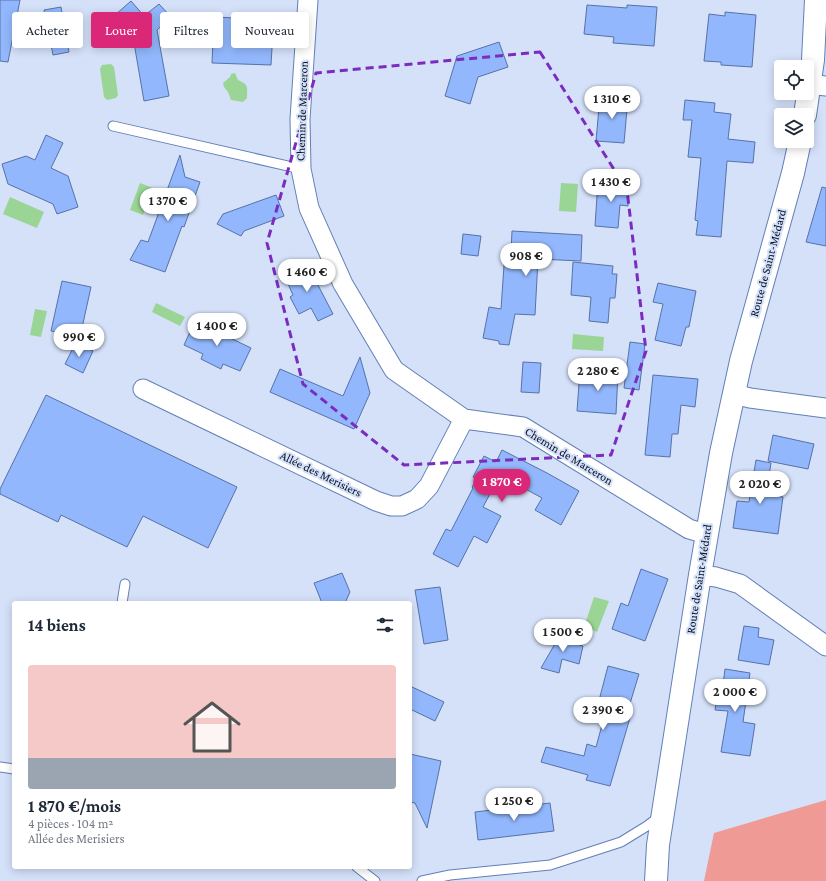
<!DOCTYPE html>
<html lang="fr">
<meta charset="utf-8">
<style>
:root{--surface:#fff;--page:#f2f2f3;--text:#1f2937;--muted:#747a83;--line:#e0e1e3;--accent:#db2777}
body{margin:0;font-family:"Crimson Pro",serif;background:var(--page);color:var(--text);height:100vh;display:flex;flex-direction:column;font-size:15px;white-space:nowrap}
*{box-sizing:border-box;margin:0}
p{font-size:13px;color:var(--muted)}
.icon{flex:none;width:22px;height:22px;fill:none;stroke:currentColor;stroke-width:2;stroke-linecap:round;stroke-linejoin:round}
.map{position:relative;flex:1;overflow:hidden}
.drawer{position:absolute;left:12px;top:601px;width:400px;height:268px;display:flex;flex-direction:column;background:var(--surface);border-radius:4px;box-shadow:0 2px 10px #0003}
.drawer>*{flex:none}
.guide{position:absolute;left:12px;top:12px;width:400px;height:36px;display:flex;gap:8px}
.buttons{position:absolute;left:774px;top:60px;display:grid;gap:8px}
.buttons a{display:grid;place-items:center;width:40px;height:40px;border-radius:4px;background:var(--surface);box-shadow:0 2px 10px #0003;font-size:20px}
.price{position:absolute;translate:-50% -34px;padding:0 9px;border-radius:14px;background:#fff;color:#222;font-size:13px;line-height:26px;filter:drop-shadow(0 1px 2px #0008)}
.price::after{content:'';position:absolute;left:50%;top:24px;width:12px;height:9px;margin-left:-6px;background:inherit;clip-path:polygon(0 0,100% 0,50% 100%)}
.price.selected{background:var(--accent);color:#fff}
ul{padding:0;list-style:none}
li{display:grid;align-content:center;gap:8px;height:212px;padding:0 16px}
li+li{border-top:1px solid var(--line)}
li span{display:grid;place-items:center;height:124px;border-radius:4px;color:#555}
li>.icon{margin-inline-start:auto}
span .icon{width:72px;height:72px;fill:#fffc;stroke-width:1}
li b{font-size:17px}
h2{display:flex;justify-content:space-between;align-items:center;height:48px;padding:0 16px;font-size:17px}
.chip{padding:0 14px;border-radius:4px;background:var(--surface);box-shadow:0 2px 10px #0003;font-size:14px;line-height:36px}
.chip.selected{background:var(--accent);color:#fff}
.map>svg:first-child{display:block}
</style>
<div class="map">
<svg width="826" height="881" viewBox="0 0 826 881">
<rect width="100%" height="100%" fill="#d4e1f9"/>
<path fill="#f09a96" d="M826,800V881H704L714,833Z"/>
<path fill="#9ad595" d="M111,64L114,67L118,95L116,98L107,100L104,97L100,69L102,65Z
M235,73L238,80C249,85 247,86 247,98L243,102L231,100L228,92L224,87L223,83L230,77L231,74Z
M140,183L153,188L143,215L130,210Z
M561,183L578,184L576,212L559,211Z
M10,197L44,212L37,228L3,214Z
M156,303L185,317L180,326L152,312Z
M35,309L47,311L41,337L30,335Z
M573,334L604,337L603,351L572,349Z
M594,597L609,601L597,632L584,627Z"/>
<path fill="#92b7fc" stroke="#5672a8" d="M0,0H20L8,62L0,61Z
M131,1L144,16L159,4L171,17L157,30L169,96L144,101L133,37L115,15Z
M587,5L627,8V5L657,7L654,46L613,43L614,37L584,34Z
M61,7L69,52L53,55L44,10Z
M725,12L756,15L752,67L721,65V62L704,61L709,14L725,16Z
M214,17L236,18L235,34L258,35L272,48L271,65L212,63Z
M499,42L508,67L478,77L470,104L445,96L457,56Z
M600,96L628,98L624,143L596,141Z
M685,100L715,103L714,112L731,114L728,139L755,142L753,163L727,161L721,237L696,235L698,221L695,220L701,158L688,157L692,120H683Z
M46,135L63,143L51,168L68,176L78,207L57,214L53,204L8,184L2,164L26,156L35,160Z
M180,155L185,177L200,182L184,227L182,226L165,272L130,260L141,240L148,242Z
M598,181L629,183L628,206L620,205L618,228L595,226Z
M822,187L826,188V246L806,242Z
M276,195L284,216L244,231L241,236L217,224L223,214Z
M512,231L582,235L581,261L538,259L535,315L515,314L509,345L499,344V341L483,338L489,307L501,309L505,251L511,252Z
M463,234L481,236L478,256L461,254Z
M573,262L613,266L612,274H617L615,298H610L608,323L589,321L591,297L571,295Z
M307,264L333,314L318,321L311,308L299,314L290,297L293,295L284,275Z
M62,281L91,287L80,337L51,331Z
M658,283L696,291L689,327H686L681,346L655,340L663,304L653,302Z
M195,321L251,348L240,371L223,364L221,369L201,359L203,354L184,345Z
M76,342L93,351L83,373L65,364Z
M630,342L645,344L639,390L624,388Z
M360,357L370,393L354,429L270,392L280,369L343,396Z
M523,362L541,363L539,393L521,392Z
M580,370L618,373L616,414L577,411Z
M653,375L698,379L695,407L681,405L678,434H672L670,457L645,455Z
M46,395L237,487L208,548L143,516L127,547L61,515L58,522L0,494V489Z
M773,435L814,444L808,469L768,461Z
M502,450L547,473L579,491L561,525L535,510L542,498L500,475L483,507L501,516L487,543L474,536L458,567L433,554L446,529L451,531L473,488L472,487L477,479L473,477L484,456L496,462Z
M756,460L771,463L766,494L783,497L778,534L733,528L737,501L749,502Z
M641,569L668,579L645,641L612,629L621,603L628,606Z
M342,573L350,592L345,603H322L314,583Z
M440,587L448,640L424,644L415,590Z
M567,623L570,624L566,641L583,646L579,664L562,659L559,673L541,668Z
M744,626L759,628L758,637L774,640L769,665L738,660Z
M608,666L639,674L628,710L632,711L610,786L586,780L588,775L541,762L546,747L584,756L587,744L596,747L605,714L596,712Z
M725,669L750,673L743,722L755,724L750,756L721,752L728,711L715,710L719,684L723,685Z
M410,686L444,702L435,721L410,709Z
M410,754L441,761L427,828L415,803L410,802Z
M550,803L554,831L478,840L475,812Z"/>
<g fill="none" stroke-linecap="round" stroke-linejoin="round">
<g stroke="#627fb6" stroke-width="11">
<path id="service" d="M113,126L301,169
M122,603L125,584
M0,767L14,769
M357,867L375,881
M422,881L450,875L550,865L621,842L647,826L659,817"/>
</g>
<g stroke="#627fb6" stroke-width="21">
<path id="minor" d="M308,0L300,119L301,169L309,208L343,284L394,370L464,419L523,427L689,529L706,534
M809,84L826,86
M143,389L376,501L391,506H402L417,499L429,486L464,419
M734,394L750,398L826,408
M700,575L716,577L740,584L826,646"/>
</g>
<g stroke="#627fb6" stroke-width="24">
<path id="tertiary" d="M805,115L813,60L816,0
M656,881L658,845L700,575L721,453L741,361L793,173L800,141"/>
</g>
<use href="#service" stroke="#fff" stroke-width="9"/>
<use href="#minor" stroke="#fff" stroke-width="19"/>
<use href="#tertiary" stroke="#fff" stroke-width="22"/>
</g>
<path fill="none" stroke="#7b2cbf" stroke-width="3" stroke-dasharray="8 5" stroke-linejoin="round" d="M540,52L627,190L646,351L611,455L404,465L303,384L267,243L316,73Z"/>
<g text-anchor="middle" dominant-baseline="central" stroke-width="4" stroke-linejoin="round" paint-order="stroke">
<g font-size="12" fill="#050f23" stroke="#d4e1f9">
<text transform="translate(302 111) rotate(-88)">Chemin de Marceron</text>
<text transform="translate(768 263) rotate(-75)">Route de Saint-Médard</text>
<text transform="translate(569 456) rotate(31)">Chemin de Marceron</text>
<text transform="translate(321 474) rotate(26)">Allée des Merisiers</text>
<text transform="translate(699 579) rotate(-81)">Route de Saint-Médard</text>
</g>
</g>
</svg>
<div class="buttons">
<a><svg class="icon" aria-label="locate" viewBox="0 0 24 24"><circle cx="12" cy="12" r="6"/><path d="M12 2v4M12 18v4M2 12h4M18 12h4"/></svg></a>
<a><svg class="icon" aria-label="layers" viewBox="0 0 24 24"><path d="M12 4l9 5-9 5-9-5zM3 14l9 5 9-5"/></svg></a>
</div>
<b class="price" style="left:612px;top:120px">1 310 €</b>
<b class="price" style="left:611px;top:203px">1 430 €</b>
<b class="price" style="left:168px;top:222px">1 370 €</b>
<b class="price" style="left:526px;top:277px">908 €</b>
<b class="price" style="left:307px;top:293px">1 460 €</b>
<b class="price" style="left:217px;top:347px">1 400 €</b>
<b class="price" style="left:79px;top:358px">990 €</b>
<b class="price" style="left:598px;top:392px">2 280 €</b>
<b class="price selected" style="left:502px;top:503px">1 870 €</b>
<b class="price" style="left:760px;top:505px">2 020 €</b>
<b class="price" style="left:563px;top:653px">1 500 €</b>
<b class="price" style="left:735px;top:713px">2 000 €</b>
<b class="price" style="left:603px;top:731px">2 390 €</b>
<b class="price" style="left:514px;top:822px">1 250 €</b>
<div class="guide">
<a class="chip">Acheter</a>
<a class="chip selected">Louer</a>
<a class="chip">Filtres</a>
<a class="chip">Nouveau</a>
</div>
<section class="drawer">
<h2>14 biens<svg class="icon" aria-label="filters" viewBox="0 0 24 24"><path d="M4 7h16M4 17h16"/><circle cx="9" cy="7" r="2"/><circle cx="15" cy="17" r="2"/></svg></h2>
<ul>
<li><span style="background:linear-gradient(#f6c9c9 75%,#9aa5b1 0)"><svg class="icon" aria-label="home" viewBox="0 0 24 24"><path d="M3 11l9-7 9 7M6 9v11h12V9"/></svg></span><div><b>1 870 €/mois</b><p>4 pièces · 104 m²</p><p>Allée des Merisiers</p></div></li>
</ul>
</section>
</div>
